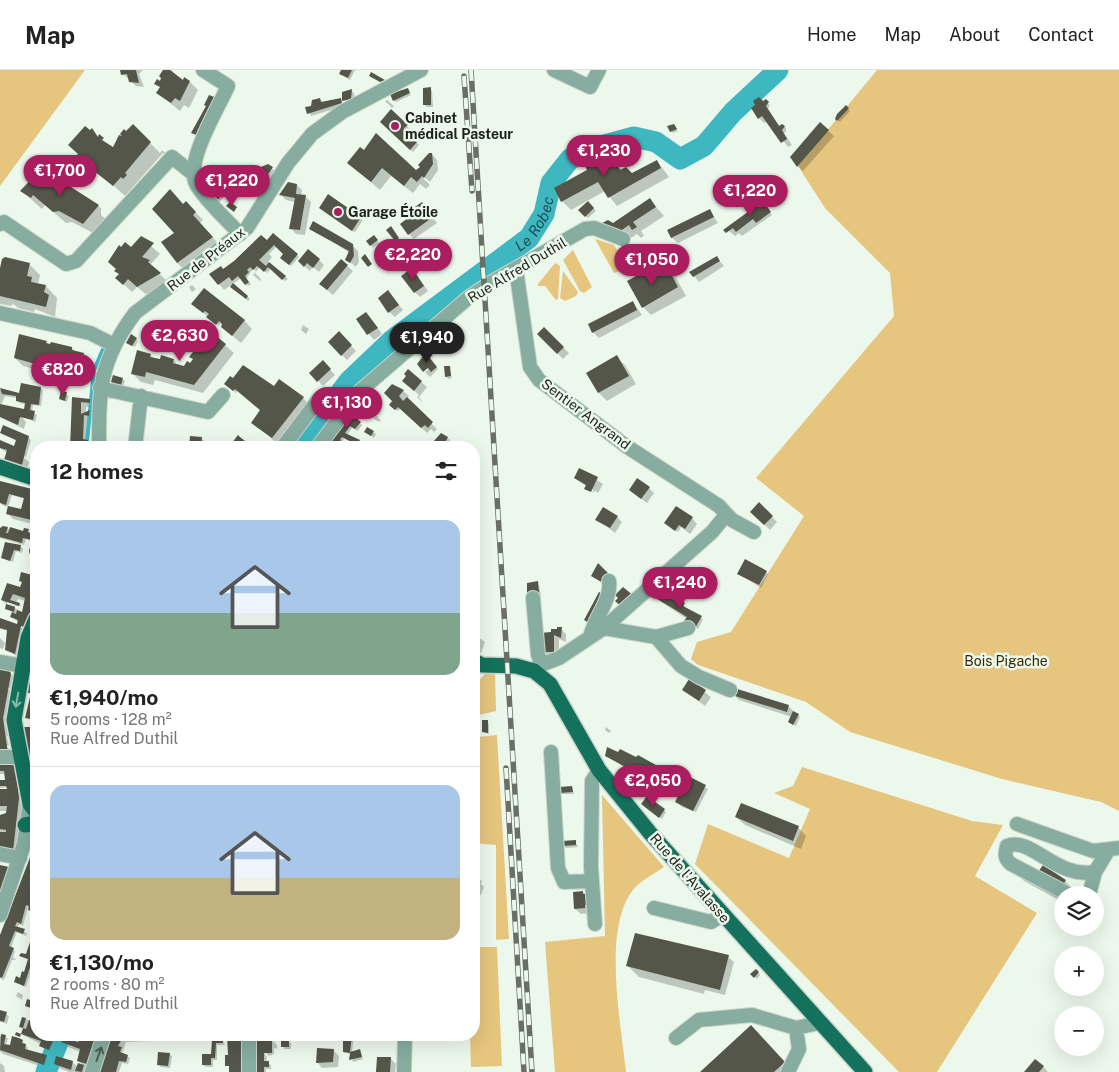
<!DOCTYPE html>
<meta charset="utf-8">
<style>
:root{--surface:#fff;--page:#f2f2f2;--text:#222;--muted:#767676;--line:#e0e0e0;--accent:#aa1e60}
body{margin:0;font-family:"Public Sans",sans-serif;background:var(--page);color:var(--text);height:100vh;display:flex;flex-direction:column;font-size:19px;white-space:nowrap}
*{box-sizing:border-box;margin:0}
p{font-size:16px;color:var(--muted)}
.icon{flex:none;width:28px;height:28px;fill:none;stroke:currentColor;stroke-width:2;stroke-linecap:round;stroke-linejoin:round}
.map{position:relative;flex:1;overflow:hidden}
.details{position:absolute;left:30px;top:371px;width:450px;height:600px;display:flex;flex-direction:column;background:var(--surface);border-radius:20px;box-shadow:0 5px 20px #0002}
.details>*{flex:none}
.buttons{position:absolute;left:1054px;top:816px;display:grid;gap:10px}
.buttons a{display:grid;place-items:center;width:50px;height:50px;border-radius:50%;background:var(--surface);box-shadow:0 5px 20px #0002;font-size:25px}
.price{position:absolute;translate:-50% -42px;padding:0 11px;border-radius:18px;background:var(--accent);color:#fff;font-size:16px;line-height:32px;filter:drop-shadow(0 1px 2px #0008)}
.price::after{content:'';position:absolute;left:50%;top:30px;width:15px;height:11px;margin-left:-8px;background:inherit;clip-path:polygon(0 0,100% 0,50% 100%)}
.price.active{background:#222;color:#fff}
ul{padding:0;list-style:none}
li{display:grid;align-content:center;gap:10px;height:265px;padding:0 20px}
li+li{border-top:1px solid var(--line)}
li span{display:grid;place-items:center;height:155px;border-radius:15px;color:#555}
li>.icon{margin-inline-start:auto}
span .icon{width:90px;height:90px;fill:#fffc;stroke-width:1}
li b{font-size:21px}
h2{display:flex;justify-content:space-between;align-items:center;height:60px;padding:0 20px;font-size:21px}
header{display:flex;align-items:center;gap:30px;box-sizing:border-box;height:70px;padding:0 25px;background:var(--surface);border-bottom:1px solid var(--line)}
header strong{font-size:24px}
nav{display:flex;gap:28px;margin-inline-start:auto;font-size:18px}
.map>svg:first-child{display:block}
</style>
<header>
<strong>Map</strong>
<nav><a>Home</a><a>Map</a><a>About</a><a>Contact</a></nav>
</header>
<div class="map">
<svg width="1119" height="1002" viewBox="0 0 1119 1002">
<rect width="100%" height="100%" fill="#edf8ec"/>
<path fill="#e6c57e" d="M0,0H85L0,116Z
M877,0H1119V741L1101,732L1002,709L850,662L806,632L698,595L691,589L697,572L731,562L804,446L756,408L894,246L890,203L825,138L798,96Z
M595,169L614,175L624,191L625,199L614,203Z
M573,180L592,217L584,223L580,221L563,190Z
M555,193L560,196L558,229L556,230L545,216H538V214Z
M563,201L578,222L576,226L565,231L560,228Z
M485,604H495L496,641L479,645L477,667L497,665L509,869L496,870V775L474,773V638L478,611Z
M802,697L972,751L1003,755L975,806L1037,843L937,1002H899L695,794L708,754L789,788L810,739L774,723L793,716Z
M602,725L664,797C654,804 640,811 633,820C602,859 621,954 626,1002H555L545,872L605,866Z
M474,877H497L502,996L471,997L470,965H474Z"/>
<path fill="#0003" fill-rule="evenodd" d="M122,0H143L139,4L144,17L136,16L123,4Z
M164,0H171L183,12H190L198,20L189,38L184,35L180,41L157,23L161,18L156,13L160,12Z
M342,0H355L350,10L341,4Z
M430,19L432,21L433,37H427L425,35Z
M407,20L411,25L396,32L394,30Z
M343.5 26a5.5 5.5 0 1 1 11 0a5.5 5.5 0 1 1-11 0Z
M320,29L323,33L340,29L344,36L311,46L307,38L312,37Z
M387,30L394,36L392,38L385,31Z
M763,32L770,35L768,39L780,57L784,56L786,58V61L784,63L792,75L788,77L768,51L764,53L759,48L757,35Z
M846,37L850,41L840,52L836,49Z
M391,41L412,61L409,64L419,75L413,82L407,77Z
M820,54L834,66L803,101L798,96Z
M674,55L678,61L673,63L671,61Z
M133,56L160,83L162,80L168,85L163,83L125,126L81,86L111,80Z
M607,80L622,100L632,104L657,91L669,107L617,136L605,121L571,140L562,131L556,119L588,99Z
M432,84L437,90L438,100L430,112L424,107L423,108L430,115L426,119L420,114L413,123L391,106L380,120L348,93L416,102Z
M268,95L278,104L261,128L254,122Z
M46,102L101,138V145L106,149L95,164L72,152L66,153L45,135L42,139L22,121Z
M297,115L302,120L301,126L306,127L311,132L305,165L296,164L291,158L295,132L286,130L281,125Z
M217,117L226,124L219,133L211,123Z
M726,124L730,131L723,134L720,132Z
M650,130L664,146L641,161L644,166L641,168L637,164L628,170L613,154Z
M588,132L596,141L588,148L580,140Z
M186,133L203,150L200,153L223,179L189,204L177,193L176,163Z
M763,133L772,145L742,166L739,163L735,166L729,161L728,158Z
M320,138L360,148L363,150L355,162L352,161Z
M427,139L437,153L414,169L409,164L416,143Z
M709,140L718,153L678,173L672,168L669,161Z
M311,158L352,175L358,181L359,192L356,197L346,189L350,183Z
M273,165L299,187L291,196L282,188L285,184L276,177L269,184L272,187L268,192L288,209L285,211L271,199L267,203L260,197L255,203L261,209L260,211L253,205L256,201L253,199L246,209L251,214L248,216L241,208L233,214L250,229L248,231L231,215L224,220L211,204L224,200L271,175Z
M374,166L379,173L373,178L367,171Z
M151,176L160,184L150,195L168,212L147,225L137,217L132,222L117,208L122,203L114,183L119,177L131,179Z
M717,188L724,196L699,212L691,202Z
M319,190L324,195L319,202L313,197L310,201L299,191Z
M29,194L40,205L38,214L46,216L57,228L55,247L35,239L34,242L18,238L15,235L12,234V236L0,234V206Z
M347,196L353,201L333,225L326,219Z
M667,198L675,206L686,226L651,245L643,237L645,202L650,207Z
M417,205L428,221L420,227L415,222Z
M192,215L196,219L192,222L189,217Z
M388,222L403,240L395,247L389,242Z
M633,232L642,245L599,268L593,262L590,255Z
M193,234L244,250L252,259L241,273L222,257V252L219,256Z
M371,249L382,264L374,270L357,250Z
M303,255L309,259L306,264L301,260Z
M544,259L569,283L563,289L539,264Z
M339,263L356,281L347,290L342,285Z
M136,269L138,271L135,277L130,275Z
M46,272L49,275L72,278L76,282L89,286L86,287L85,290L89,294L87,313L23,296L15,288Z
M225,275L234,283L203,323L155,310L153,315L141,312L132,303L150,285L155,289L174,290L176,292L175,297L183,299L192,296L201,281Z
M426,285L438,299L430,307L425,302L429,299L419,290Z
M616,287L625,295L636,314L607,331L599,323L588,303Z
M323,292L335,305L323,316L311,303Z
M449,297L452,308L448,309L446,306Z
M408,301L427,317L419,327L423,333L417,327L419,325L409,316Z
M122,309L125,311L123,317L112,312Z
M228,316L274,317L303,328L314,339L282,378L253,352L261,341L237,321L236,323Z
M399,317L409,326L406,329L437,359L434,362L431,359L427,363L401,338L398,341L392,337Z
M40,318L43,320L41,336L33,335L32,342L37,345L35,352L21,346L26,352L24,359L0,347V319L20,324ZM5,326L17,328L19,333L26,334L25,340L1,335Z
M66,324L69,326L67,332L60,329Z
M73,328L90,330L95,335V338L86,337V342L89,341L95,346L94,351L89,348L88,371L93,378H71Z
M359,332L367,339L358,351L362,355L358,361L352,358L347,365L359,371L361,373L360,376L344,368L342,373L325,378Z
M376,346L381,350L379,352L374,349Z
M368,358L376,364L374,368L368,364Z
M1,363L28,367L31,370L26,387L22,386L29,392L27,400L11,395L5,390L7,383L0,378V374L15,377L17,371Z
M442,364L450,370L446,378H439Z
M202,369L204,371L203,378L190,376Z
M415,374L423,377V378H413Z
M580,399L603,414L598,423L595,421L592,423L594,419L588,421L586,416L575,408Z
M0,412L36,422V455L13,449L8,444L25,441V429L12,425L8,437L2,435Z
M649,418L654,423L647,433L636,425Z
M759,434L777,452L770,460L752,442Z
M617,447L622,452L615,463L597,449Z
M692,448L697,454L690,464L681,457L678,462L668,455Z
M8,458L10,461L24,463L28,460L30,464L36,466V472L26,469L24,475L0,468V461Z
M6,473L23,478L22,483L16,481L13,492L2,488Z
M31,480L36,481V489L31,484Z
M766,502L768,504L761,518L739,504Z
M22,504L36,508V545L26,559L12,547L13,542L6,538L7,535L2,530L5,519L21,518L23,513L20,511ZM18,529L25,531L23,543L15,538V536H22L16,533ZM7,531L16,534L15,536L7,534Z
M538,512L541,525L530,526Z
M655,528L681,536L684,534L685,538L703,549L698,559L688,553L687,549Z
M0,550L21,557L26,563L20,588L7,580L8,561L0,559Z
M561,559L566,564V572L559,569V587H547L542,582L553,564Z
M474,564L485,572L481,583L474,581Z
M0,568L5,573L3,579L0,578Z
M36,582V654L27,647L32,625L29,622Z
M0,600L9,602L15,608L14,623L7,616L11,623L5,654L8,657L10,666H7L9,676H6L11,680L20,700L22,714H18L24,734L18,785L0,780V745H8V741H0V720L10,721L8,717L0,718V711H8L6,704H0Z
M690,611L711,627L705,636L684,620Z
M734,625L788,636L800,647L796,656L792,654V647L739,630Z
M487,652L489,654V664L483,662Z
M606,657L611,661L609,663L605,660Z
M33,658L36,661V715L29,679Z
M607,686L637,689L638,687L668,705L660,721Z
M689,707L708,719L696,742L682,737L676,732Z
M629,713L635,718L630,723L627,721Z
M572,717L574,724H562L560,722Z
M645,736L664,740L666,742L662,749Z
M736,747L798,757L806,766L801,779L745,755Z
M575,771L578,777L566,778L564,776Z
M36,776V822L34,821L32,827L36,828L34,838L36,843L28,837L23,856L19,854L17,858L27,863L26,866L17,862L11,878L15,881L13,887L16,890H12L4,910L0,908V868Z
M1016,803L1039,804L1065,811L1070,816L1062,825V832L1024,811Z
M474,804L482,811L481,814L484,817L481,825H474Z
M583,822L585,825L590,843L581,844L575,839Z
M36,857V884L26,917L15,912L21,909L25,903L29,890L21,886H26Z
M728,887L734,892L725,925L705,920L704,924L639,907L628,896Z
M756,900L760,905L757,909L752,904Z
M18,922L23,925L22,930L16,926Z
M0,941L9,946L7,954L0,951Z
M26,949L36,954V965H50L49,968L58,975L57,979L52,977L51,981L43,978L41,974L25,966L23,964L25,959L20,956Z
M77,965H102L93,999L86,997L85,1002H69L61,999L55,994L72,992L78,997V994L84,996L78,991L81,982L68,977L63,972L71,967L72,971L79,974L81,969Z
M111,965H151L150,971L126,972L122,984L130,988L128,994L122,993L119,1002H99Z
M255,965H280L281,970L291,973V979H284L282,971L272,970L277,975V979L274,978V984L269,986L263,980L267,988L266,993L271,995V999H266V1002H256Z
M344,965H354L352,982L360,981L363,989L353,992L351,984L344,982Z
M0,966L8,968L6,975L14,978L22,971L28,978L27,981L46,986L51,991L49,999L3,984L0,981Z
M762,968L794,1002H702Z
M213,971L223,972L225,975H217V990H213V997H206L203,995L212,986Z
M333,980L339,986L338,997L322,998L317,992Z
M169,984L172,986L170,998L161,997L158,994Z
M390,988L396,994L395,1002H378Z
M0,993L4,996L5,1002H0Z
M1043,996L1048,1002H1026Z"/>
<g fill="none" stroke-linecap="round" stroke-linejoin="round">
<path stroke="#3fb7c0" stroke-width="4" d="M87,372L94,300L104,277"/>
<g stroke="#3fb7c0" stroke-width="21">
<path id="s1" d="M299,378L349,311L391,271L529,168L544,144L551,113L570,89L601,76L634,67L656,72L680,89L704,76L733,42L778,0"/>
<path d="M46,1002L61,965"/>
</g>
</g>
<path fill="#54564a" d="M120,0H136L139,13L129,12L127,4L121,5Z
M163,0H170L183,10L184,7L190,11L180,31L175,28L171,33L156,23L160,17L154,14L157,9L160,11L161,8L159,6Z
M341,0H352L348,8L339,4Z
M371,2L385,10L380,12L369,6Z
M431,17V35H423V18Z
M408,18L410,23L393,31L390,24Z
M352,19L351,29L342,31V22Z
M209,25L217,28L199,66L191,63L206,36L204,35Z
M759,27L763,31L766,29L769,32L766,36L779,56L782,54L785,56L782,60L787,69L781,73L762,46L758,49L751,38L755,35L753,31Z
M320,28L321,32L341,28L342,33L307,44L305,37L311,36L312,30Z
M846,35L849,38L837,51L835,49L837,44Z
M391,39L408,55L404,58L405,61L417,72L410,80L380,52Z
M820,52L829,60L797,97L790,87Z
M133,54L151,72L125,103L127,105L123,109L121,107L113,116L94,101L96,99L89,93L87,95L82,92L84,89L82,87L80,89L76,86L78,84L68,75L85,56L90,60L92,58L98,67L99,64L104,68L102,70L113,77L119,65L122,66L120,64L124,59L126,61Z
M674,54L677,59L670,62L667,56Z
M376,63L416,100L420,97L418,95L429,83H432L433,94L424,108L422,106L417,112L411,107L404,116L382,98L371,112L347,93L360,77L364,80Z
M607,78L620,100L626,97L632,103L657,90L661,98L608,128L598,112L561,132L554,118L587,100L583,92Z
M268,94L273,97L255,123L248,117L260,101L256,99Z
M40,100L44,102L46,101L99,135L83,154L59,141L53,142L33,125L31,128L20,121Z
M288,112L297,114L296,124L306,125L300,160L289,159L295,128L279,125Z
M217,115L224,121L217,131L209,123Z
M170,119L183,134L186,131L196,142L193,145L213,167L177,193L161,172L174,163L152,139Z
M727,122L729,129L719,133L717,126Z
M328,124L361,147L352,161L319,138Z
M650,128L656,137L633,152L637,157L632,160L629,155L619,162L598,155L608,150L613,153Z
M588,131L594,138L585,147L578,140Z
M763,131L771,142L756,153L753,149L736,162L733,158L726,163L723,160Z
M230,132L237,137L234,142L226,136Z
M422,132L433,147L408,165L400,154L414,143L412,139Z
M710,139L714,147L671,168L667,160Z
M313,151L353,174L354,186L350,193L345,190L349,181L309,159Z
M391,156L399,168L395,171L386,160Z
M273,163L298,184L289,195L280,188L283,184L274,175L259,190L266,196L269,192L286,206L282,210L268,197L264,202L257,196L253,200L250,197L247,200L249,202L245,206L249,212L245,215L238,206L232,211L229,207L218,215L209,204L221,196L223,199L234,191L261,165L267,170Z
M374,165L378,170L370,176L366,171Z
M141,166L154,173L142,187L150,190L148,192L161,203L137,217L128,209L123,215L115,208L119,204L114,201L116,199L108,192L119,175L121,177L125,172L131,177Z
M308,179L320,189L313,198L307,193L304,197L298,191Z
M365,184L372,194L368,197L361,188Z
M717,186L720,191L693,207L689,202Z
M5,187L30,193L27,206L32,207L31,212L46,215L44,222L49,225L46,237L0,226V198L2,189Z
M341,189L348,195L327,220L319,214Z
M667,196L678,217L642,238L627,211L645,201L649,207Z
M412,198L424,216L414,223L401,206Z
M233,213L248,226L246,229L230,217Z
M204,218L245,250L232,266L221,257L222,254L219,251L216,255L206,247L209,244L205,241L203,243L191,234Z
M388,220L399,235L388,243L378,228Z
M633,231L637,240L592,263L588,254Z
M366,242L378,258L367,265L356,249Z
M544,257L564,277L557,284L537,264Z
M210,261L226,274L194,315L146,302L145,307L131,304L137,280L151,284L150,287L160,289L161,285L174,289L173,293L184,296L187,291L190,293L193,289L189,287L197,277L200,279L203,275L201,273Z
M339,261L352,275L341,286L328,272Z
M19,264L47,271L46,273L50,274L51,272L72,277V280L84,283L79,306L14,288Z
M131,264L137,268L132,276L126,273Z
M426,283L437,297L431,302L428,298L423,302L417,294Z
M617,285L629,306L598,323L586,303Z
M323,290L331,299L317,312L309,303Z
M243,295L274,316L279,309L304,327L272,368L251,353L260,340L235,319L233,321L224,314L230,306L233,308Z
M444,296H450L451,306L445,307Z
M408,299L422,311L414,321L402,311L406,306L404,304Z
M113,305L123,308L121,315L111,312Z
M21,313L41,317L39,335L31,334L30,340L35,341L33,350L20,347L18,355L0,347V334L24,339L25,333L16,331V326L2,324L0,318L19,323Z
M392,314L404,320L399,326L403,331L407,327L433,352L428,358L425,355L421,358L398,337L395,340L389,335L392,331L384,323Z
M61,321L67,322L65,331L59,329Z
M72,327L90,329V333L81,332V344L90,340L89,346L84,345L83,369L88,370V376L94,378H70Z
M359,330L365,336L356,348L361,352L355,359L350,356L345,363L360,370L357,375L342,367L340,370L351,378H324Z
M3,355L29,366L22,395L4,390L7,380L0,378V370L14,376L16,370L0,363Z
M367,357L374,361L371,366L364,362Z
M441,363L448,367L442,378H439L432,373Z
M238,365L240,367L254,378H228Z
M190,366L202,367L201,378L189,377Z
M579,398L598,407L591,422L584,419L586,415L574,408Z
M637,408L650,417L641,429L629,420Z
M0,411L36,420V451L6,444L8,436L21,439L24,428L9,424L6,435L0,433Z
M759,432L773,446L764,455L750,442Z
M676,436L693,447L685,459L679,455L675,461L664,453Z
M603,437L618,446L610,458L595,450Z
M3,456L8,457L6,463H8L10,457L23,461L24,458L29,459L28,462L36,465V471L23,468L22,473L0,467V458Z
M5,472L21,475L20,481L14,480L10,491L1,488Z
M29 481a4 4 0 1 1 8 0a4 4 0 1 1-8 0Z
M745,489L767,501L759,515L737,504Z
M598,493L608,503L603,513L591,506Z
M21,502L36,506V528L24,557L21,556L15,584L5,580L7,560L0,558V548L17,554L18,550L10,547L12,542L16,544L17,540L22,542L25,528L13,524L10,530L20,533L19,536L1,530L7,513L20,517L22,512L19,511Z
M538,511L539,523L527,524V513Z
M623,517L634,526L623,538L615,531L618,528L615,525Z
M599,522L605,525L591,554L584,550Z
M661,522L676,531L677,528L685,533L683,536L702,546L695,558L684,551L687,547L654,527Z
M6,534L15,537L14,542L5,539Z
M557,557H562L561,568L554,565V582H541L540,563L551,562V559H557Z
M474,563L480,565L475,579L474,578Z
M35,580H36V650L25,648L31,623H28Z
M0,599L10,601L11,604L3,648L8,684L0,685Z
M689,609L706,620L699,631L682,620Z
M734,618L789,635L787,642L732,625Z
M793,641L799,644L793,655L788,652Z
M482,650H488V663L482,662Z
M23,657H34L36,671V717Z
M607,677L618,682L620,679L636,687L638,685L663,699L654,716L638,707L639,704L605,686Z
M0,689L15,693L19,728L13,781L0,778V762H6V760L0,759V745L6,743L7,736H0V719H7L6,716H0V710H5L4,701H0Z
M688,706L706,715L693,741L675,732Z
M629,711L641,721L640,723L632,716L627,722L623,719Z
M572,716L573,722L559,723V717Z
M647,726L665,739L659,748L641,734Z
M741,733L799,756L793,771L735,747Z
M576,770V775L563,776L562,771Z
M36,772V812L30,825L36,827V834L33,833L32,836L36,837L34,842L28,840L29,836L26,835L21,854L17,852L15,856L25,859L23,864L15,861L9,876L14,878L2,908L0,907V865Z
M0,795L9,797L0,823Z
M1043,795L1066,810L1062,816V830L1014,803L1038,802Z
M474,803L477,804L476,809L479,811L476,820H474Z
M583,821V824L590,823L591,835H585V838L574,839L573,822Z
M36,854V878L24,916L14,912L16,906L20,908L22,901L24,902L28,889L19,886L21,883L26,884Z
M635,863L729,885L720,920L626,896Z
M756,899L759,902L754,908L750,904Z
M27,929L36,932V945L33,944L34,939L25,936Z
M0,940L7,942L4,952L0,951Z
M22,947L26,948L23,958L19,957Z
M29,950L36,953V965H47L54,969L49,980L39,976L41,971L21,964L20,967L15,965L16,962L21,964L23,958L26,959Z
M751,955L785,992L774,1002H700Z
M1,964L6,965L4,974L10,975L12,966L19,968L23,970L22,973L26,974L25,979L47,985L44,995L0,980Z
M66,965L71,966L70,969L78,972L81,965H97L87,994L77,991L80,979L61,972Z
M110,965H149L148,969L123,967L118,976L122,977L120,982L128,985L126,992L119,991L116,1002H97Z
M227,965H244V1002H229V996H225V985H228Z
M254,965H279V969L272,968V983H264V991H269V997H264V1002H254Z
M343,965H352L350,982L360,979L362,987L349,990L350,983L343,982Z
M281,969H289V977H281Z
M212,970L223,971V973H216L215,988H211V995H202V984H211Z
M317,978L334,979L333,992L316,993Z
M158,982L170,983L168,996L157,995Z
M56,986L73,991L71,1000L54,994Z
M377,987H391L390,1002H376Z
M1035,989L1044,996L1039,1002H1024Z
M78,993L84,995L82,1002L75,1001Z"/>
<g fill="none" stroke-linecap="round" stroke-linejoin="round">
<g stroke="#ccd5cb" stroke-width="16">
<path id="minor" d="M203,0L228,16C218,39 185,91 196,114C203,128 228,151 240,164
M554,0L590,17L599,0
M0,154L4,152L66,194L76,191L172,87L192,103
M516,199L530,297L539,310L626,376L719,436L732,450L754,462
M0,243L90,263L114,275
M100,318L208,342L223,325
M99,378C99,320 99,291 135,243L247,158L288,93L312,64L342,42L421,0
M135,378L141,326
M282,378L319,329
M317,378L360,321L468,228L492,212L585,159L594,158L623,169
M533,528L538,585L542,594
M604,558L656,567L681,596L699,607L730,620
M590,567C594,548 612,530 609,511
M656,567L688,558
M0,592L23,596
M534,601L538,596L559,588L604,558L712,462L726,445
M551,682L558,798L564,812L592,811
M0,687H21
M1017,754L1093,781L1119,778
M0,784L20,788
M1070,825L1011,794C1004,788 1005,784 1007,776C1031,766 1056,809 1095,802
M1089,825L1095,802L1109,779
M654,838L711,852L722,845
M0,845L24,774L30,734
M595,854L591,797L592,711L599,700
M249,965V1002
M676,968L699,950L752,945L796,958L819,953
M92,1002L104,965
M404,1002L405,965
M788,1002L799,979L796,958"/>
</g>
<g stroke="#ccd5cb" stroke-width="18">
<path id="major" d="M0,397L36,409
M36,549L28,568L14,650L30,734L36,742
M474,591L482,595L516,596L534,601L550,614L599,700L650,763L865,1002
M25,755L36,753"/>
</g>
<use href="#minor" stroke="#86ada0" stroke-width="14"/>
<use href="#major" stroke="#13715c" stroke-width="15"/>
<g stroke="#696e68" stroke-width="5.5">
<path id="rail" d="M471,0L532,1002
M464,6L472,121
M506,698L524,1002"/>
</g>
<use href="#rail" stroke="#edf8ec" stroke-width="4" stroke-dasharray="11" stroke-linecap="butt"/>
</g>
<defs><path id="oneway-shaft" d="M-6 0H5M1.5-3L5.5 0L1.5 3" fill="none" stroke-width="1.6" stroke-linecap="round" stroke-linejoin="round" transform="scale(1.25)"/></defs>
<use stroke="#8bbbab" href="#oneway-shaft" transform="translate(17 630) rotate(100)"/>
<use stroke="#4c5f57" href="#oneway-shaft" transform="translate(99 984) rotate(-70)"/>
<g fill="#aa1e60" stroke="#edf8ec" stroke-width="2">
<circle cx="395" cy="56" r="5"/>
<circle cx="338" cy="142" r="5"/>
</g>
<g text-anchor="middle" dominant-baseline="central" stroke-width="5" stroke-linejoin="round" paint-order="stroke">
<g font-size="14" font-weight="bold" fill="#1d201c" stroke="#edf8ec" text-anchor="start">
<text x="405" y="48">Cabinet<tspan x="405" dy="16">médical Pasteur</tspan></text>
<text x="348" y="142">Garage Étoile</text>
</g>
<g font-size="14" fill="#1d201c" stroke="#edf8ec">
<text transform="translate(206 189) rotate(-38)">Rue de Préaux</text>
<text transform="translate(517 200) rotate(-31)">Rue Alfred Duthil</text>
<text transform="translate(586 344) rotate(37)">Sentier Angrand</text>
<text transform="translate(690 808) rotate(49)">Rue de l'Avalasse</text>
</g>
<g font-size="14" fill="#362805" stroke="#edf8ec">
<text x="1006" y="591">Bois Pigache</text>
</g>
<g font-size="15" font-style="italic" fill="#1c4f53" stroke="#edf8ec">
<text stroke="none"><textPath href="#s1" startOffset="329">Le Robec</textPath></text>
</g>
</g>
</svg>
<div class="buttons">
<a><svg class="icon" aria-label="layers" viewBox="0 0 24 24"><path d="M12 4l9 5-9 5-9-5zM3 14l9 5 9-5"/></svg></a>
<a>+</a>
<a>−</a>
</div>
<b class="price" style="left:604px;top:107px">€1,230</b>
<b class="price" style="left:60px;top:127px">€1,700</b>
<b class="price" style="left:232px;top:137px">€1,220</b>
<b class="price" style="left:750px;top:147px">€1,220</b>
<b class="price" style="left:413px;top:211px">€2,220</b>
<b class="price" style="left:652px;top:216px">€1,050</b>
<b class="price" style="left:180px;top:292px">€2,630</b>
<b class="price active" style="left:427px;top:294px">€1,940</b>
<b class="price" style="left:63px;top:326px">€820</b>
<b class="price" style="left:347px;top:359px">€1,130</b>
<b class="price" style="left:680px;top:539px">€1,240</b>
<b class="price" style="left:653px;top:737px">€2,050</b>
<section class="details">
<h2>12 homes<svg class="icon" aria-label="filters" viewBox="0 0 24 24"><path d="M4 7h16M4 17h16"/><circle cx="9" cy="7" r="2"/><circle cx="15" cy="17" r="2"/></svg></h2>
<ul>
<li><span style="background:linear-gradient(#a9c7e8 60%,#7fa58c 0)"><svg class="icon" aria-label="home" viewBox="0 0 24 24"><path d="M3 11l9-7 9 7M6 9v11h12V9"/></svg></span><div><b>€1,940/mo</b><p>5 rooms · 128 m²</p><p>Rue Alfred Duthil</p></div></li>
<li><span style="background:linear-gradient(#a9c7e8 60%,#c2b280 0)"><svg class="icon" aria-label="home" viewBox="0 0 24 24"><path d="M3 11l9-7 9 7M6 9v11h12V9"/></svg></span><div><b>€1,130/mo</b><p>2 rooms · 80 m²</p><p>Rue Alfred Duthil</p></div></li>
</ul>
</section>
</div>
